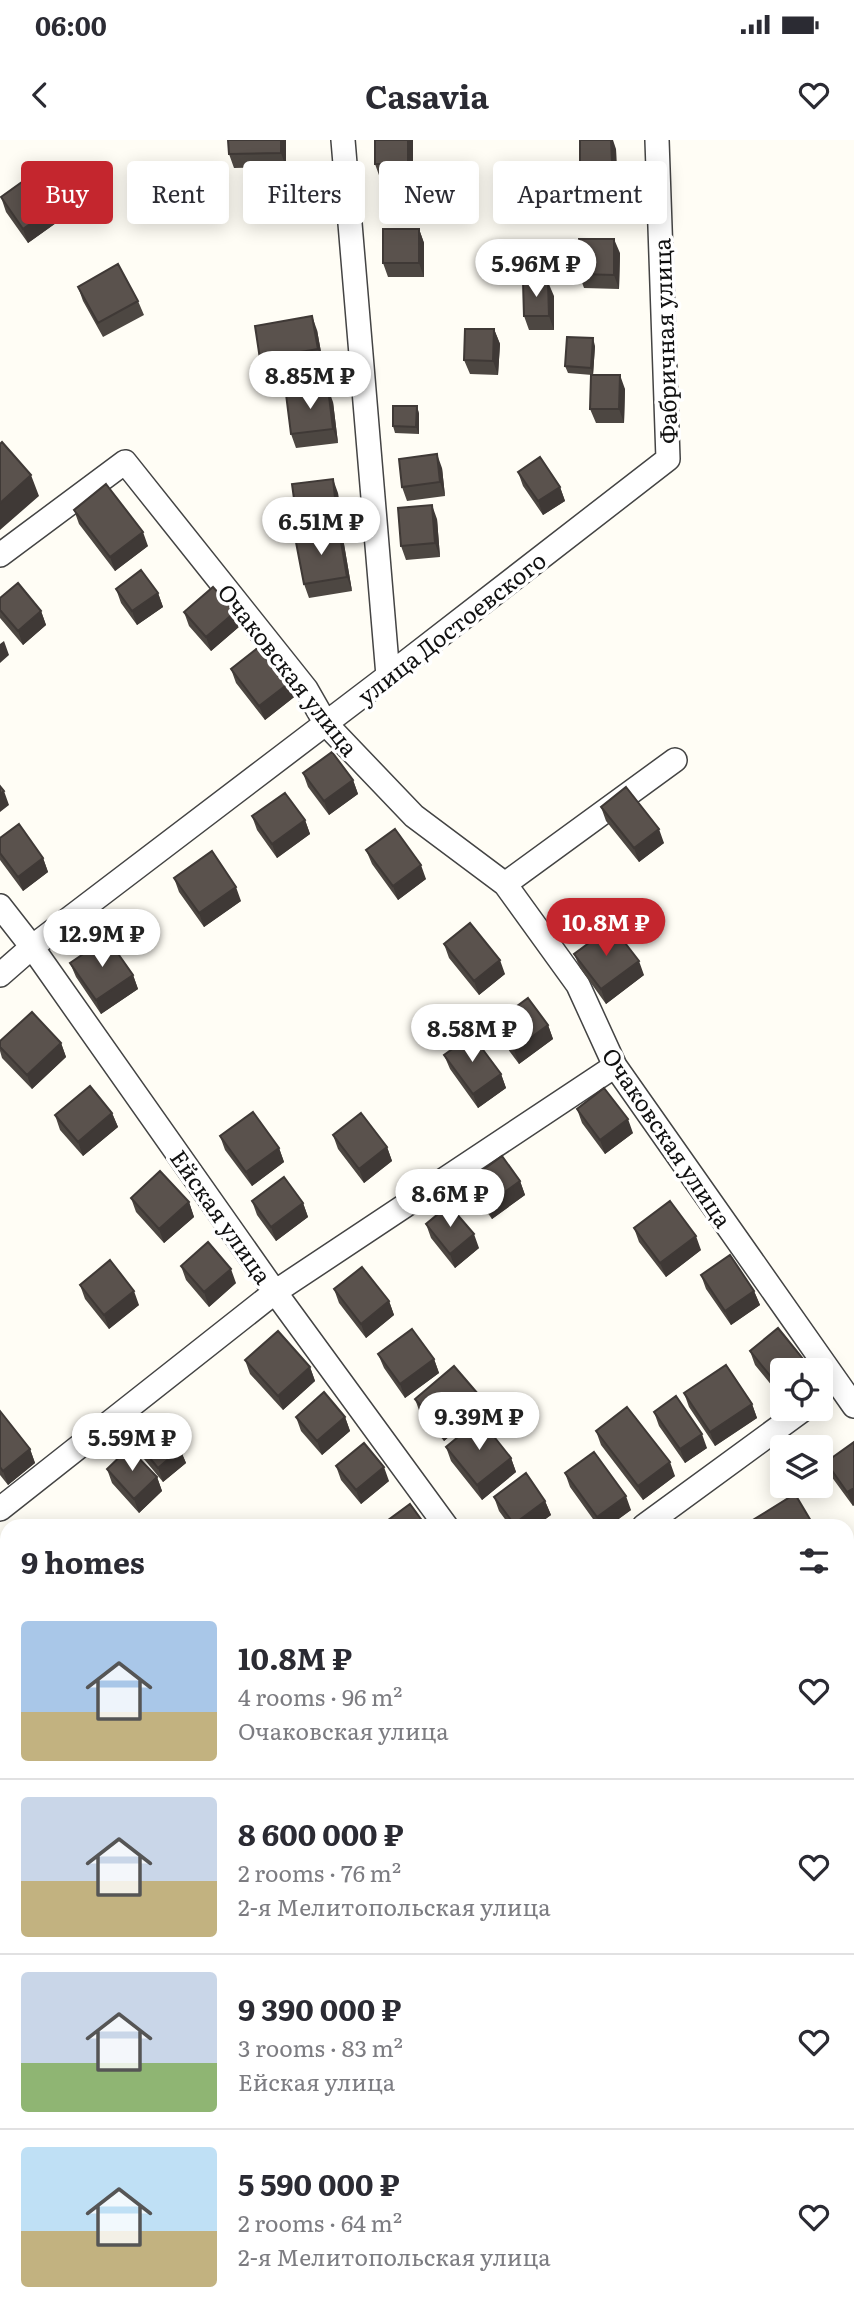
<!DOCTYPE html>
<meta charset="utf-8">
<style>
:root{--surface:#fff;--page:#f7f7f7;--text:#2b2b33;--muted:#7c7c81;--line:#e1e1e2;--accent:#c4262e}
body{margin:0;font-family:Literata,serif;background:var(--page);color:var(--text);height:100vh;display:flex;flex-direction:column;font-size:26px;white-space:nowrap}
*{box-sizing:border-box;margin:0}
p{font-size:23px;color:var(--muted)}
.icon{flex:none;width:38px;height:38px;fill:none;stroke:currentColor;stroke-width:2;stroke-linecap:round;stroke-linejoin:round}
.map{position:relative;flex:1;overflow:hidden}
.panel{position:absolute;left:0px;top:1379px;width:854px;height:798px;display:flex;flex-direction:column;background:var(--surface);border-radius:21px 21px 0 0;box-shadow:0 4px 18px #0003}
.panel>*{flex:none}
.guide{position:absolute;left:21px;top:21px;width:812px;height:63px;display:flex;gap:14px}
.tools{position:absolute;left:770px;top:1218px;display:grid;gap:14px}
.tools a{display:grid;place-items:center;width:63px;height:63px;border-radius:7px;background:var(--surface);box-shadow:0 4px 18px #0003;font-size:35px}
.price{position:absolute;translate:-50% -60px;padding:0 16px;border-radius:24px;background:#fff;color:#222;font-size:23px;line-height:46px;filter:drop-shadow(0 2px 4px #0008)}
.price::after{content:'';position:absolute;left:50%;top:42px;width:21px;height:16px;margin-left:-10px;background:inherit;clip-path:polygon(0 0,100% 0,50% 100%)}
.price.current{background:var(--accent);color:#fff}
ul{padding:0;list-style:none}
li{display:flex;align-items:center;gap:21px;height:175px;padding:0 21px}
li+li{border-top:2px solid var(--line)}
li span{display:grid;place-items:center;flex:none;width:196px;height:140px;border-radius:7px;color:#555}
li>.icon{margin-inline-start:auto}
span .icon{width:84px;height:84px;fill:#fffc;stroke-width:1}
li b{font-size:30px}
h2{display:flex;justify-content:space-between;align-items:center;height:84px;padding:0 21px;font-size:30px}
.chip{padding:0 24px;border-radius:7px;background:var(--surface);box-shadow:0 4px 18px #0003;font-size:24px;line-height:63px}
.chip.current{background:var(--accent);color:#fff}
.status{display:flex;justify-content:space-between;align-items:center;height:49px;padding:0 35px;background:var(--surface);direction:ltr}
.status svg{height:19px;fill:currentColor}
header{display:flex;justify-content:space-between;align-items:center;height:91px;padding:0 21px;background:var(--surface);font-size:32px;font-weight:700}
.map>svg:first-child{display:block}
</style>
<div class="status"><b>06:00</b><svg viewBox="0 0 49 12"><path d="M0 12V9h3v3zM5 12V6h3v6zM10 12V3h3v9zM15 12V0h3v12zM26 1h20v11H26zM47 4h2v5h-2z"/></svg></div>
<header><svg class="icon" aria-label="back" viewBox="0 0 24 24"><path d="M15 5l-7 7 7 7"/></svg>Casavia<svg class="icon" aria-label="heart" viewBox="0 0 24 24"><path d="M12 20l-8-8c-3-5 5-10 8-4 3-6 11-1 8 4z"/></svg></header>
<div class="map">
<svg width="854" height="2177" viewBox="0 0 854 2177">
<rect width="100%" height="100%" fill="#fffdf5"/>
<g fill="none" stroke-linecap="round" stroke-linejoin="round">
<g stroke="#444" stroke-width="26">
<path id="minor" d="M343,0L388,536
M0,415L125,322L306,549L326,584L414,676L505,744L578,845L615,926L854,1266
M505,744L675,620
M0,766L32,807L275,1152L446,1386
M0,835L32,807L388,536L668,319L657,0
M0,1369L275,1152L615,926
M644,1386L804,1269
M0,1463L7,1471
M847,1823L854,1820
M0,2124L7,2119
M566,2170L571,2177"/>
</g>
<use href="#minor" stroke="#fff" stroke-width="23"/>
</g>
<path fill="#4d4742" d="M228,0H286V27L234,28L229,14Z
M413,0V38H380L375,24Z
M616,9L617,37H585L580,23Z
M304,36L309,50L310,75H275L270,61Z
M1,57L51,69L56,83L28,103L6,72Z
M419,89L424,103V137H388L383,123Z
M620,113L619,149L584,148L579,134Z
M78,147L138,161L144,175L103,197L83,161Z
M554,156V190H529L524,176Z
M494,189L500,204L498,235L470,234L464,220Z
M317,190L323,223L265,233L260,219Z
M595,206L593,235L625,249L624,283H596L590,269L592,235L568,233L565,226Z
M333,262L338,303L296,308L291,294Z
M417,266L419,274V294L395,293L393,286Z
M442,328L445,356L407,361L402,347Z
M518,332L560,347L565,361L543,375L523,346Z
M338,353L342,390L339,391L344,404L352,451L309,458L304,444L324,393L302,395L297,381Z
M74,370L148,406L115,431L79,384Z
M437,379L440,417L406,420L401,406Z
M116,449L158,453L163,467L137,485L121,463Z
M0,458L41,471L46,485L23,505L0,478Z
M184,472L240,486L211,511L189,486Z
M231,529L293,540L298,554L265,580L236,543Z
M303,633L353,640L358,654L329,675L308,647Z
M601,667L664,703L639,722L606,681Z
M252,676L305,680L310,694L277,718L257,690Z
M0,698L43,718L48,732L23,751L0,720Z
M366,710L426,739L398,760L372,724Z
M174,738L241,761L204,787L179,752Z
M444,804L505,834L479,855L449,818Z
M574,814L644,835L606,864L580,828Z
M70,823L133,835L138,849L101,874L76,837Z
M494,883L548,885L553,899L519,924L499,897Z
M0,901L61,903L66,917L32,949L2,918L0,911Z
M444,915L501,934L506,948L478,968L450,929Z
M577,969L633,993L605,1014L582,983Z
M112,973L118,987L83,1016L60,990L55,975Z
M333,995L387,1007L392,1021L364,1043L338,1009Z
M220,996L279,1008L284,1022L252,1046L225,1010Z
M469,1040L520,1041L525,1055L492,1079L474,1054Z
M131,1058L189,1062L194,1077L164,1103L136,1072Z
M252,1061L303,1063L308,1077L276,1101L257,1075Z
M426,1084L479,1108L455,1128L431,1098Z
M634,1088L701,1110L666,1137L639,1102Z
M181,1126L236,1143L209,1167L186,1140Z
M701,1135L754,1151L760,1165L731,1185L706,1149Z
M80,1145L139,1165L109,1189L85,1159Z
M334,1149L389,1161L394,1175L366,1198L339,1163Z
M750,1211L782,1230V1256L781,1257L755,1225Z
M378,1214L434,1219L439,1233L405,1258L384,1228Z
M245,1220L310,1227L315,1241L283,1270L250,1234Z
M684,1253L752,1264L757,1278L715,1306L689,1267Z
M478,1254L483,1268L444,1301L420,1273L415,1259Z
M0,1271L30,1309L35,1323L8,1345L0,1335Z
M654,1272L707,1308L685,1323L659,1286Z
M296,1277H345L350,1291L322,1315L301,1291Z
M596,1291L675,1336L643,1360L601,1305Z
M134,1299L180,1309L186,1323L163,1342L139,1313Z
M854,1302V1365L853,1366L831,1336L826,1322Z
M446,1307L511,1318L516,1332L482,1360L451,1321Z
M336,1326L389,1341L361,1364L341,1340Z
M107,1329L157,1337L162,1351L139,1373L112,1343Z
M565,1333L631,1370L609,1386H598L570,1347Z
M494,1357L545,1361L551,1375L536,1386H510L499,1371Z
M854,1576V1631L847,1620V1581Z
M70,2170H127L130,2177H76Z"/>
<path fill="#3f3936" d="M281,0H286V27L281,13Z
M408,0H413V38L408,24Z
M611,0H613L616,9L617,37L612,22Z
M304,36L309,50L310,75L304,61Z
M51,69L56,83L28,103L23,89Z
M419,89L424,103V137L419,123Z
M614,99L620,113L619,149L614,135Z
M548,142L554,156V190L549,176Z
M312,176L317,190L323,223L318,209Z
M494,189L500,204L498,235L493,221Z
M593,198L595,206L593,235L591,228Z
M620,235L625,249L624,283L619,269Z
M328,248L333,262L338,303L333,289Z
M417,266L419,274V294L416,287Z
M437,314L442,328L445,356L440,342Z
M31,335L39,356L0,390V363Z
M333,339L338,353L342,390L337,376Z
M560,347L565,361L543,375L538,361Z
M432,365L437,379L440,417L435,403Z
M339,390L344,404L352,451L347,437Z
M143,392L148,406L115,431L110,417Z
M158,453L163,467L137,485L132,471Z
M41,471L46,485L23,505L18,491Z
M235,472L240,486L211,511L206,497Z
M4,501L9,515L0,523V504Z
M293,540L298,554L265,580L259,566Z
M353,640L358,654L329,675L324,661Z
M4,651L9,665L0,672V654Z
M305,680L310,694L277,718L272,704Z
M659,689L664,703L639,722L634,708Z
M43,718L48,732L23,751L18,737Z
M421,725L426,739L398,760L393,746Z
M236,747L241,761L204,787L199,773Z
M500,820L505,834L479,855L474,841Z
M639,821L644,835L606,864L601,849Z
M133,835L138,849L101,874L96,860Z
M548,885L553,899L519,924L514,910Z
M61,903L66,917L32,949L27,935Z
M501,934L506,948L478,968L473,954Z
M112,973L118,987L83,1016L78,1002Z
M628,979L633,993L605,1014L600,1000Z
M387,1007L392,1021L364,1043L359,1029Z
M279,1008L284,1022L252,1046L246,1032Z
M520,1041L525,1055L492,1079L487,1065Z
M189,1062L194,1077L164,1103L159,1089Z
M303,1063L308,1077L276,1101L271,1087Z
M474,1094L479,1108L455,1128L450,1114Z
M696,1096L701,1110L666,1137L660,1123Z
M231,1129L236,1143L209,1167L204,1152Z
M134,1151L139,1165L109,1189L104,1175Z
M754,1151L760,1165L731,1185L725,1171Z
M389,1161L394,1175L366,1198L361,1184Z
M434,1219L439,1233L405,1258L400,1244Z
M804,1220L808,1230H792Z
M310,1227L315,1241L283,1270L278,1256Z
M782,1238V1256L781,1257L776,1243Z
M478,1254L483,1268L444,1301L439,1287Z
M752,1264L757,1278L715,1306L710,1292Z
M345,1277L350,1291L322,1315L317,1301Z
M702,1294L707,1308L685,1323L680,1309Z
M30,1309L35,1323L8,1345L3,1331Z
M180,1309L186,1323L163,1342L158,1328Z
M511,1318L516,1332L482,1360L477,1345Z
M670,1322L675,1336L643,1360L638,1346Z
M384,1327L389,1341L361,1364L356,1350Z
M157,1337L162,1351L139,1373L134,1359Z
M854,1348V1365L853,1366L847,1352Z
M626,1356L631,1370L609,1386H600L597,1377Z
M545,1361L551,1375L536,1386H514V1384Z
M4,1828L7,1838V1844L0,1849V1831Z
M7,2058V2077L0,2083V2064Z
M118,2170H127L130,2177H109Z"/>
<path fill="#5a524d" stroke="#3f3936" stroke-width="2" d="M228,0H281V13L229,14Z
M375,0H408V24H375Z
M580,0H611L612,22L580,23Z
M269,36H304V61H270Z
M29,37L51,69L23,89L1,57Z
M383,89H419V123H383Z
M579,99H614V135L579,134Z
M118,124L138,161L98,183L78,147Z
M523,142H548L549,176H524Z
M312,176L318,209L260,219L255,186Z
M465,189H494L493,221L464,220Z
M567,197L593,198L591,228L565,226Z
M591,235H620L619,269H590Z
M328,248L333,289L291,294L286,254Z
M393,266H417L416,287L393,286Z
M2,302L31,335L0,363V304Z
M437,314L440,342L402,347L399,319Z
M540,317L560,347L538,361L518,332Z
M333,339L337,376L297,381L292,344Z
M106,344L143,392L110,417L74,370Z
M432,365L435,403L401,406L398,368Z
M339,390L347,437L304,444L295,397Z
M141,430L158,453L132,471L116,449Z
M18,443L41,471L18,491L0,470V458Z
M213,447L235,472L206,497L184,472Z
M264,503L293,540L259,566L231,529Z
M332,612L353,640L324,661L303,633Z
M0,646L4,651L0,654Z
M626,647L659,689L634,708L601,667Z
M285,653L305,680L272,704L252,676Z
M19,684L43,718L18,737L0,713V698Z
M395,689L421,725L393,746L366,710Z
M212,711L236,747L199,773L174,738Z
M470,783L500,820L474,841L444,804Z
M612,786L639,821L601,849L574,814Z
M107,798L133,835L96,860L70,823Z
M528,858L548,885L514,910L494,883Z
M32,872L61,903L27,935L0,907V901Z
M472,895L501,934L473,954L444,915Z
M90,946L112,973L78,1002L55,975Z
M604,948L628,979L600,1000L577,969Z
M253,972L279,1008L246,1032L220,996Z
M361,973L387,1007L359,1029L333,995Z
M502,1016L520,1041L487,1065L469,1040Z
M160,1031L189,1062L159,1089L131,1058Z
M284,1037L303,1063L271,1087L252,1061Z
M670,1061L696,1096L660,1123L634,1088Z
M449,1065L474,1094L450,1114L426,1084Z
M208,1102L231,1129L204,1152L181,1126Z
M730,1115L754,1151L725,1171L701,1135Z
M110,1120L134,1151L104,1175L80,1145Z
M362,1127L389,1161L361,1184L334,1149Z
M778,1188L804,1220L792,1230H782V1238L776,1243L750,1211Z
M412,1189L434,1219L400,1244L378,1214Z
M278,1191L310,1227L278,1256L245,1220Z
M726,1225L752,1264L710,1292L684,1253Z
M454,1226L478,1254L439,1287L415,1259Z
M324,1252L345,1277L317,1301L296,1277Z
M676,1256L702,1294L680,1309L654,1272Z
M627,1267L670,1322L638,1346L596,1291Z
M0,1271L30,1309L3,1331L0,1327Z
M480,1279L511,1318L477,1345L446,1307Z
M157,1280L180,1309L158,1328L134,1299Z
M854,1302V1348L847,1352L826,1322Z
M364,1303L384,1327L356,1350L336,1326Z
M129,1308L157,1337L134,1359L107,1329Z
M594,1312L626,1356L597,1377L565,1333Z
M526,1333L545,1361L514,1384L494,1357Z
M795,1354L814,1386H743Z
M410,1364L426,1386H380Z
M854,1576V1619L852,1620L847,1614V1581Z
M0,2016L7,2025V2058L0,2064Z
M79,2170H118L109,2177H84Z"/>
<g text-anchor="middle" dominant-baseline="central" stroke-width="7" stroke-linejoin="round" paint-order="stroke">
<g font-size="23" fill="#111" stroke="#fff">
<text transform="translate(664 201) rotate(-92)">Фабричная улица</text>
<text transform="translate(451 487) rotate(-38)">улица Достоевского</text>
<text transform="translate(289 529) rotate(52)">Очаковская улица</text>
<text transform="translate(668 997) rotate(56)">Очаковская улица</text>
<text transform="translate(222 1076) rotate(55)">Ейская улица</text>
</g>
</g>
</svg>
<div class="tools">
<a><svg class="icon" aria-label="locate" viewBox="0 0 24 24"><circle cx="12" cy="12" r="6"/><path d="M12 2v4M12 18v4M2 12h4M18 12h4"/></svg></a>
<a><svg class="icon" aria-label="layers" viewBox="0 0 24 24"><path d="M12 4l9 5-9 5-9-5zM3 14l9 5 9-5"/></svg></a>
</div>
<b class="price" style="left:536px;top:159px">5.96M ₽</b>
<b class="price" style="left:310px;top:271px">8.85M ₽</b>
<b class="price" style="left:321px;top:417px">6.51M ₽</b>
<b class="price current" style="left:606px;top:818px">10.8M ₽</b>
<b class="price" style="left:102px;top:829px">12.9M ₽</b>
<b class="price" style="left:472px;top:924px">8.58M ₽</b>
<b class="price" style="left:450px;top:1089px">8.6M ₽</b>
<b class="price" style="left:479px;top:1312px">9.39M ₽</b>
<b class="price" style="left:132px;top:1333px">5.59M ₽</b>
<div class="guide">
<a class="chip current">Buy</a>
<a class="chip">Rent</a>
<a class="chip">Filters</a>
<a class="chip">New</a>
<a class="chip">Apartment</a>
</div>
<section class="panel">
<h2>9 homes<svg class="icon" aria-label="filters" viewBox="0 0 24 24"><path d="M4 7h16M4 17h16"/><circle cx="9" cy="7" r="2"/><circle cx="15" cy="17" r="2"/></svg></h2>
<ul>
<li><span style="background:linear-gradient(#a9c7e8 65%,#c2b280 0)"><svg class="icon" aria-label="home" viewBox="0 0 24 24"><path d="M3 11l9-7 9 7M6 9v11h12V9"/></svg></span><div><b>10.8M ₽</b><p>4 rooms · 96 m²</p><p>Очаковская улица</p></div><svg class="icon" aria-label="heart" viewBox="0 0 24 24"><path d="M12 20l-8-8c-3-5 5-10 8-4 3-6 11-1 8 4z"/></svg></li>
<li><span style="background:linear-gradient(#c9d6e8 60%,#c2b280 0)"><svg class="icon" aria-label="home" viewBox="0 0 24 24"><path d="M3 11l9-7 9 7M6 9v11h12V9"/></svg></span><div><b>8 600 000 ₽</b><p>2 rooms · 76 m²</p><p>2-я Мелитопольская улица</p></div><svg class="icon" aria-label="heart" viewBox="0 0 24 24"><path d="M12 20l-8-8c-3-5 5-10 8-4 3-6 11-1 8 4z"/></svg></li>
<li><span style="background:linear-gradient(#c9d6e8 65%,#8fb573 0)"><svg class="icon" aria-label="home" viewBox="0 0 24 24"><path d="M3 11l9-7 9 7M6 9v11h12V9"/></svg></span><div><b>9 390 000 ₽</b><p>3 rooms · 83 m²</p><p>Ейская улица</p></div><svg class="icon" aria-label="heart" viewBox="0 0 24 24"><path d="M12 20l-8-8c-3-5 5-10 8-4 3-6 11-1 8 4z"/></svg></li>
<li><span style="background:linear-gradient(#bfe0f5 60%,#c2b280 0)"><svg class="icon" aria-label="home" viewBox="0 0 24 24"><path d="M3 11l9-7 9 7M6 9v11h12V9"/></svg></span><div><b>5 590 000 ₽</b><p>2 rooms · 64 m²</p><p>2-я Мелитопольская улица</p></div><svg class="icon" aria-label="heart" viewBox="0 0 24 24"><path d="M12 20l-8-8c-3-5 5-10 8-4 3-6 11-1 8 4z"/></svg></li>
</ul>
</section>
</div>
